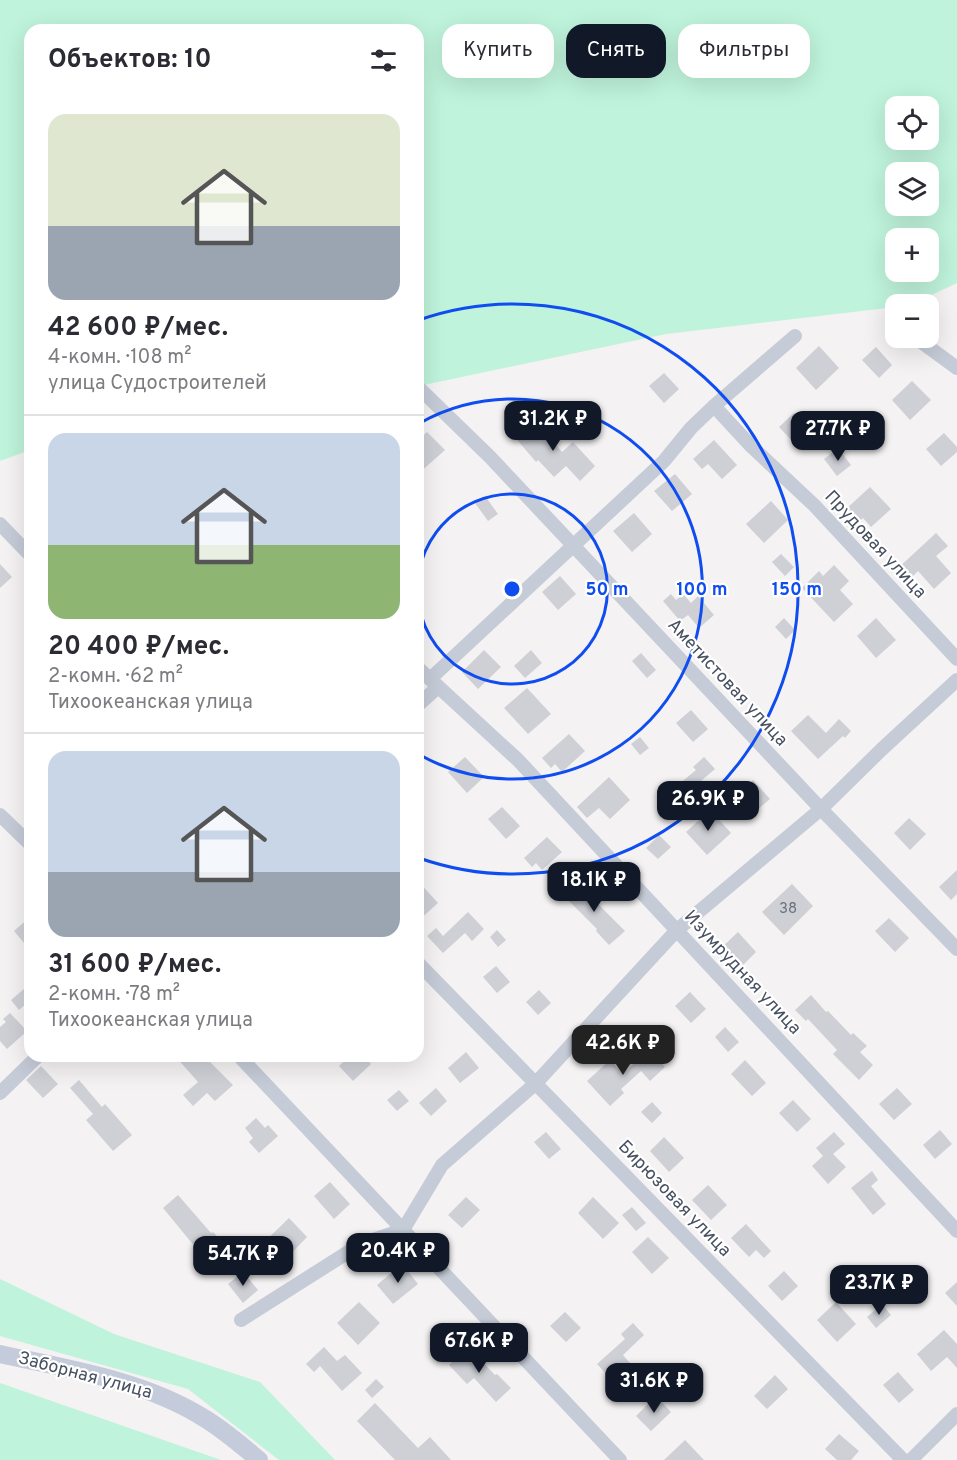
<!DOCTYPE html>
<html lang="ru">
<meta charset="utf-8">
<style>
:root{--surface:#fff;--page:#f7f7f7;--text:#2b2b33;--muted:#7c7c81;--line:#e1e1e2;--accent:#111827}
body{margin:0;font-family:Overpass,sans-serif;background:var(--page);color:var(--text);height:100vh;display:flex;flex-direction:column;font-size:22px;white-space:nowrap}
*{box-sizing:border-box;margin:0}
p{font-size:20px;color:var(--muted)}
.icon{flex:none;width:33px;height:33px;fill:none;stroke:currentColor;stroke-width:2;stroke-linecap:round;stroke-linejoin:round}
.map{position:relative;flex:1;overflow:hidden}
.drawer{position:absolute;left:24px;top:24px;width:400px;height:1038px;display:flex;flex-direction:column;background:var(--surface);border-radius:18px;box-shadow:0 6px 24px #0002}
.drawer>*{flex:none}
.hud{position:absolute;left:442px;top:24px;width:424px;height:54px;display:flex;gap:12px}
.controls{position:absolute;left:885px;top:96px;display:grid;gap:12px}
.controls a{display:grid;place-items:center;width:54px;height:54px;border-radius:12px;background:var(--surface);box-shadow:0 6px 24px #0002;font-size:30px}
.price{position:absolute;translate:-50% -51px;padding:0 14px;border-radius:12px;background:var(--accent);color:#fff;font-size:20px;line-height:39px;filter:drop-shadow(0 2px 3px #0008)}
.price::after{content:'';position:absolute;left:50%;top:36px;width:18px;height:14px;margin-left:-9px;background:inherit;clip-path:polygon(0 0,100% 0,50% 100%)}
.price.on{background:#222;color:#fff}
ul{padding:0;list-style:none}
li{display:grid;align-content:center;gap:12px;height:318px;padding:0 24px}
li+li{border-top:2px solid var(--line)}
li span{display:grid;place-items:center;height:186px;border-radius:18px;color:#555}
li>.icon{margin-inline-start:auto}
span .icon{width:108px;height:108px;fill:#fffc;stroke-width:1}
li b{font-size:26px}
h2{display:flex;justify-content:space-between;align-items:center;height:72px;padding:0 24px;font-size:26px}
.chip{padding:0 21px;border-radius:18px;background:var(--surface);box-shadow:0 6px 24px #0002;font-size:21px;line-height:54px}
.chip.on{background:var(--accent);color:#fff}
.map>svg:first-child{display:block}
</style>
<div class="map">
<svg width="957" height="1460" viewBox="0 0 957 1460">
<rect width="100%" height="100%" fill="#f4f2f2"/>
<path fill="#bff3db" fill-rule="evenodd" d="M0,0H957V283L912,304H896L895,307L666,334L419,386L418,30H30V450L0,461ZM896,106H928V140H896ZM896,172H928V206H896ZM896,238H928V272H896Z
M0,1279L114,1334L260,1382L335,1460H279L188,1389L0,1336Z
M0,1383L221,1460H0Z"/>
<path fill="#ced0d6" d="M819,346L839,368L816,390L796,368Z
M876,347L892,365L879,378L862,360Z
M664,373L679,389L664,403L649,386Z
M912,381L931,400L910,420L892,400Z
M794,413L812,433L797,446L779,427Z
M533,418L562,452L573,442L595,466L580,481L566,466L554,477L538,460L536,462L513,435Z
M872,422L879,430L868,440L860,432Z
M427,432L445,450L418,474V440Z
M944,433L957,447V452L941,466L926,449Z
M714,440L737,465L722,479L708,464L702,469L693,459Z
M838,448L851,465L837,476L824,459Z
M675,474L692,494L672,511L654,491Z
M870,487L891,509L871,527L863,518L858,523L845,510Z
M485,496L498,514L488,521L475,503Z
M771,501L788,520L764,543L746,524Z
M634,513L652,534L632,552L613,531Z
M936,533L948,546L936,556L951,573L934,589L918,571L908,581L897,569Z
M781,554L794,567L785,576L772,562Z
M0,564L12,577L0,588Z
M834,565L849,581L840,590L853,604L834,622L802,588L819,571L823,576Z
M560,576L576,594L558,610L542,592Z
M671,594L676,600L683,594L691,603L698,596L714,615L699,628L688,615L680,621L663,601Z
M784,618L795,630L786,639L775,627Z
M876,618L896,640L876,658L857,636Z
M484,650L501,667L478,689L462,672Z
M531,650L542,663L525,678L514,666Z
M641,653L656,670L647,678L632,661Z
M527,688L551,714L528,734L504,708Z
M691,710L708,729L693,742L676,723Z
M808,715L826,733L839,719L851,731L845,738L843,736L818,759L791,731Z
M569,734L585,751L562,772L555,764L551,768L542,758Z
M640,737L649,748L640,755L631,744Z
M465,757L484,777L467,793L448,772Z
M704,757L715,769L695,786L703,795L695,802L679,784L696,770L693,767Z
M609,777L630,800L610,819L599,808L587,818L577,807Z
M753,780L770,799L751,815L746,810L743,813L731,799Z
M502,807L520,826L506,839L488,819Z
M710,810L731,833L707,855L686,832Z
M909,818L926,834L910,850L894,833Z
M659,835L671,847L658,859L646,848Z
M547,837L562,852L542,870L536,863L532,867L524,858Z
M957,870V894L951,900L939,887Z
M418,881L438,903L418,921Z
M575,881L625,931L609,945L596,931L597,929L562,894Z
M792,884L813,906L784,935L762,912Z
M468,912L484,929L472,941L465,933L443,953L427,936L436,928L443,936Z
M30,917V938L24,943L14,931Z
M889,918L909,938L895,952L875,931Z
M497,930L506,940L498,947L490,937Z
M738,932L756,952L741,967L729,954L723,959L717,952Z
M496,966L510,982L497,993L483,977Z
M25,988L30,993V1000L19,1010L11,1000Z
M539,990L551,1003L538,1015L526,1002Z
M690,992L706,1009L691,1023L675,1006Z
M811,995L826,1012L828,1011L851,1035L853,1033L867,1046L860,1052L873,1065L859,1080L833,1054L837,1050L808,1019L806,1021L795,1010Z
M10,1013L27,1031L7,1049L0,1041V1027L6,1022L3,1019Z
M725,1027L739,1042L728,1052L715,1037Z
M649,1049L665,1067L650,1081L641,1071L621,1089L624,1093L610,1106L587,1081L610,1060L623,1074Z
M466,1052L479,1068L460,1083L448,1068Z
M175,1056H204L233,1085L215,1101L207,1093L193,1106L183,1095L198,1082Z
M349,1056H364L371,1064L353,1081L339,1066Z
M745,1060L766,1083L752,1096L731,1074Z
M41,1066L58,1084L43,1098L26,1080Z
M79,1080L102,1107L105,1104L132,1135L113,1151L86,1120L93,1114L70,1088Z
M436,1088L447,1101L431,1116L419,1103Z
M897,1088L912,1104L894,1120L879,1104Z
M399,1090L409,1101L397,1111L387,1100Z
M793,1100L811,1119L797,1132L779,1113Z
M652,1102L662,1113L652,1123L641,1112Z
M256,1118L265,1128L268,1125L278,1136L259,1153L249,1142L253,1138L245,1128Z
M940,1130L952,1144L935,1159L923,1145Z
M546,1132L561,1149L549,1159L534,1142Z
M834,1132L845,1144L833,1154L846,1167L828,1184L812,1166L823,1156L816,1148Z
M664,1137L684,1158L669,1172L650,1151Z
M872,1171L878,1180L871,1186L886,1204L873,1215L851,1188Z
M330,1182L350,1204L334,1219L314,1196Z
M708,1185L727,1205L711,1220L692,1200Z
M178,1195L211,1233L213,1232L229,1249L209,1267L193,1251L196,1248L163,1208Z
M466,1197L480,1210L462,1228L448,1215Z
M593,1197L619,1223L603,1239L578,1213Z
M632,1207L646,1223L636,1231L622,1215Z
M289,1218L307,1237L276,1269L257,1249Z
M746,1224L771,1251L764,1258L756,1250L749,1257L731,1238Z
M648,1237L669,1258L652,1274L632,1252Z
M402,1264L418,1284L393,1304L377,1285Z
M784,1271L798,1286L782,1301L768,1286Z
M243,1272L258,1290L243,1303L228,1284Z
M957,1282V1306L945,1293Z
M359,1302L380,1323L358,1345L337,1323Z
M836,1302L856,1324L837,1342L817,1320Z
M882,1304L891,1315L876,1328L867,1317Z
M565,1312L581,1328L566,1342L550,1326Z
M633,1323L644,1335L623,1355L636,1370L617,1386L597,1364L625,1339L621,1334Z
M944,1330L957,1344V1368L947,1357L931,1371L917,1354Z
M324,1347L337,1361L345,1355L362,1373L342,1391L320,1366L314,1372L306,1364Z
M468,1347L495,1375L497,1374L511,1388L496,1402L474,1378L467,1384L449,1365Z
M898,1372L914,1390L899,1403L883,1385Z
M775,1375L788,1389L767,1409L754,1396Z
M376,1379L384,1387L372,1398L365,1390Z
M656,1396L671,1412L651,1431L636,1416Z
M375,1403L418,1448L430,1437L451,1460H395L357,1421Z
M839,1434L859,1451L851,1460H837L825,1449Z
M685,1440L704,1460H664Z"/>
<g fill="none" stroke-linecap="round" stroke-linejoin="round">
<path stroke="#c5cbd7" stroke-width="14" d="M916,338L957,368
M420,389L490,457L821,809L957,949
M714,406L751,446L814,505L957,659
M0,524L30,555
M418,668L518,760L957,1231
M430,679L664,461L691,428L714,406L795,336
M418,705L438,687
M0,815L30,844
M418,963L903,1460
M239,1056L620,1460
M0,1093L38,1056
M241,1320L361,1244L403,1230L442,1165L535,1084L677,930L821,809L882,749L957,680
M911,1460L957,1414"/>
<path stroke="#c4cbdb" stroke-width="18" d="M0,1354C69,1369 143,1380 204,1418C224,1430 241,1445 259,1460"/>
</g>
<g fill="none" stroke="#0f4df1" stroke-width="3">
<path d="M419 572A95 95 0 1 1 419 606"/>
<path d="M420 423A190 190 0 1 1 420 755"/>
<path d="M419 320A285 285 0 1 1 419 858"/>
</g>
<g text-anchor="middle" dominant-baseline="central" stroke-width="4.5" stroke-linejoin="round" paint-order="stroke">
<g font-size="15" fill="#6a717e">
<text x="788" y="909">38</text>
</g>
<g font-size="18" fill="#485161" stroke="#fff">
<text transform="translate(875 545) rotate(47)">Прудовая улица</text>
<text transform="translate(727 683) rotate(47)">Аметистовая улица</text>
<text transform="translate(742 973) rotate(47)">Изумрудная улица</text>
<text transform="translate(674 1199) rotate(46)">Бирюзовая улица</text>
<text transform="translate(85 1376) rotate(15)">Заборная улица</text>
</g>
</g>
<circle cx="512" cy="589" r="9" fill="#0f4df1" stroke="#fff" stroke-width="3"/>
<g font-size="18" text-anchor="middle" font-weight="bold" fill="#0f4df1" stroke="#fff" stroke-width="4.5" stroke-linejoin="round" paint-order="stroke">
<text x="607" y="595">50 m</text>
<text x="702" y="595">100 m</text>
<text x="797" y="595">150 m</text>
</g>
</svg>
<div class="controls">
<a><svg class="icon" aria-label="locate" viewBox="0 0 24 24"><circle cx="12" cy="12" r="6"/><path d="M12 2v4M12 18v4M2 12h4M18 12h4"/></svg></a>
<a><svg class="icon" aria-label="layers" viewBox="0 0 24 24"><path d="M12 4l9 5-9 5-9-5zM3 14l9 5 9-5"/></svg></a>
<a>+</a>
<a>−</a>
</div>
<b class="price" style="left:553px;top:452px">31.2K ₽</b>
<b class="price" style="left:838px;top:462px">27.7K ₽</b>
<b class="price" style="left:708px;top:832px">26.9K ₽</b>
<b class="price" style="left:594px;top:913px">18.1K ₽</b>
<b class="price on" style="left:623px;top:1076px">42.6K ₽</b>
<b class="price" style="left:398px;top:1284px">20.4K ₽</b>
<b class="price" style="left:243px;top:1287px">54.7K ₽</b>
<b class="price" style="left:879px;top:1316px">23.7K ₽</b>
<b class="price" style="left:479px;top:1374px">67.6K ₽</b>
<b class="price" style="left:654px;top:1414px">31.6K ₽</b>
<div class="hud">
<a class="chip">Купить</a>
<a class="chip on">Снять</a>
<a class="chip">Фильтры</a>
</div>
<section class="drawer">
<h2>Объектов: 10<svg class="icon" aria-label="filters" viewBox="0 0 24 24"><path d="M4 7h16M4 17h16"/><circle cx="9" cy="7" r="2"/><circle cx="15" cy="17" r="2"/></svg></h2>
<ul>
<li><span style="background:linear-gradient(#dfe7d0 60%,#9aa5b1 0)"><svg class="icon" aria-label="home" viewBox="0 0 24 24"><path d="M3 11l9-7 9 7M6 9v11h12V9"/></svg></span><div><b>42 600 ₽/мес.</b><p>4-комн. · 108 m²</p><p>улица Судостроителей</p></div></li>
<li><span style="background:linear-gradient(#c9d6e8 60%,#8fb573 0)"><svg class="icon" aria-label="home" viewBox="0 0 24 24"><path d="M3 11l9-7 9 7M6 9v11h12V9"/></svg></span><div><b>20 400 ₽/мес.</b><p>2-комн. · 62 m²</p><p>Тихоокеанская улица</p></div></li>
<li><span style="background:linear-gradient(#c9d6e8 65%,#9aa5b1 0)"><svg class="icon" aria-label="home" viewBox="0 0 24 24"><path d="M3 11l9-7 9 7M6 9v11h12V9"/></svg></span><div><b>31 600 ₽/мес.</b><p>2-комн. · 78 m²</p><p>Тихоокеанская улица</p></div></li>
</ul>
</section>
</div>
